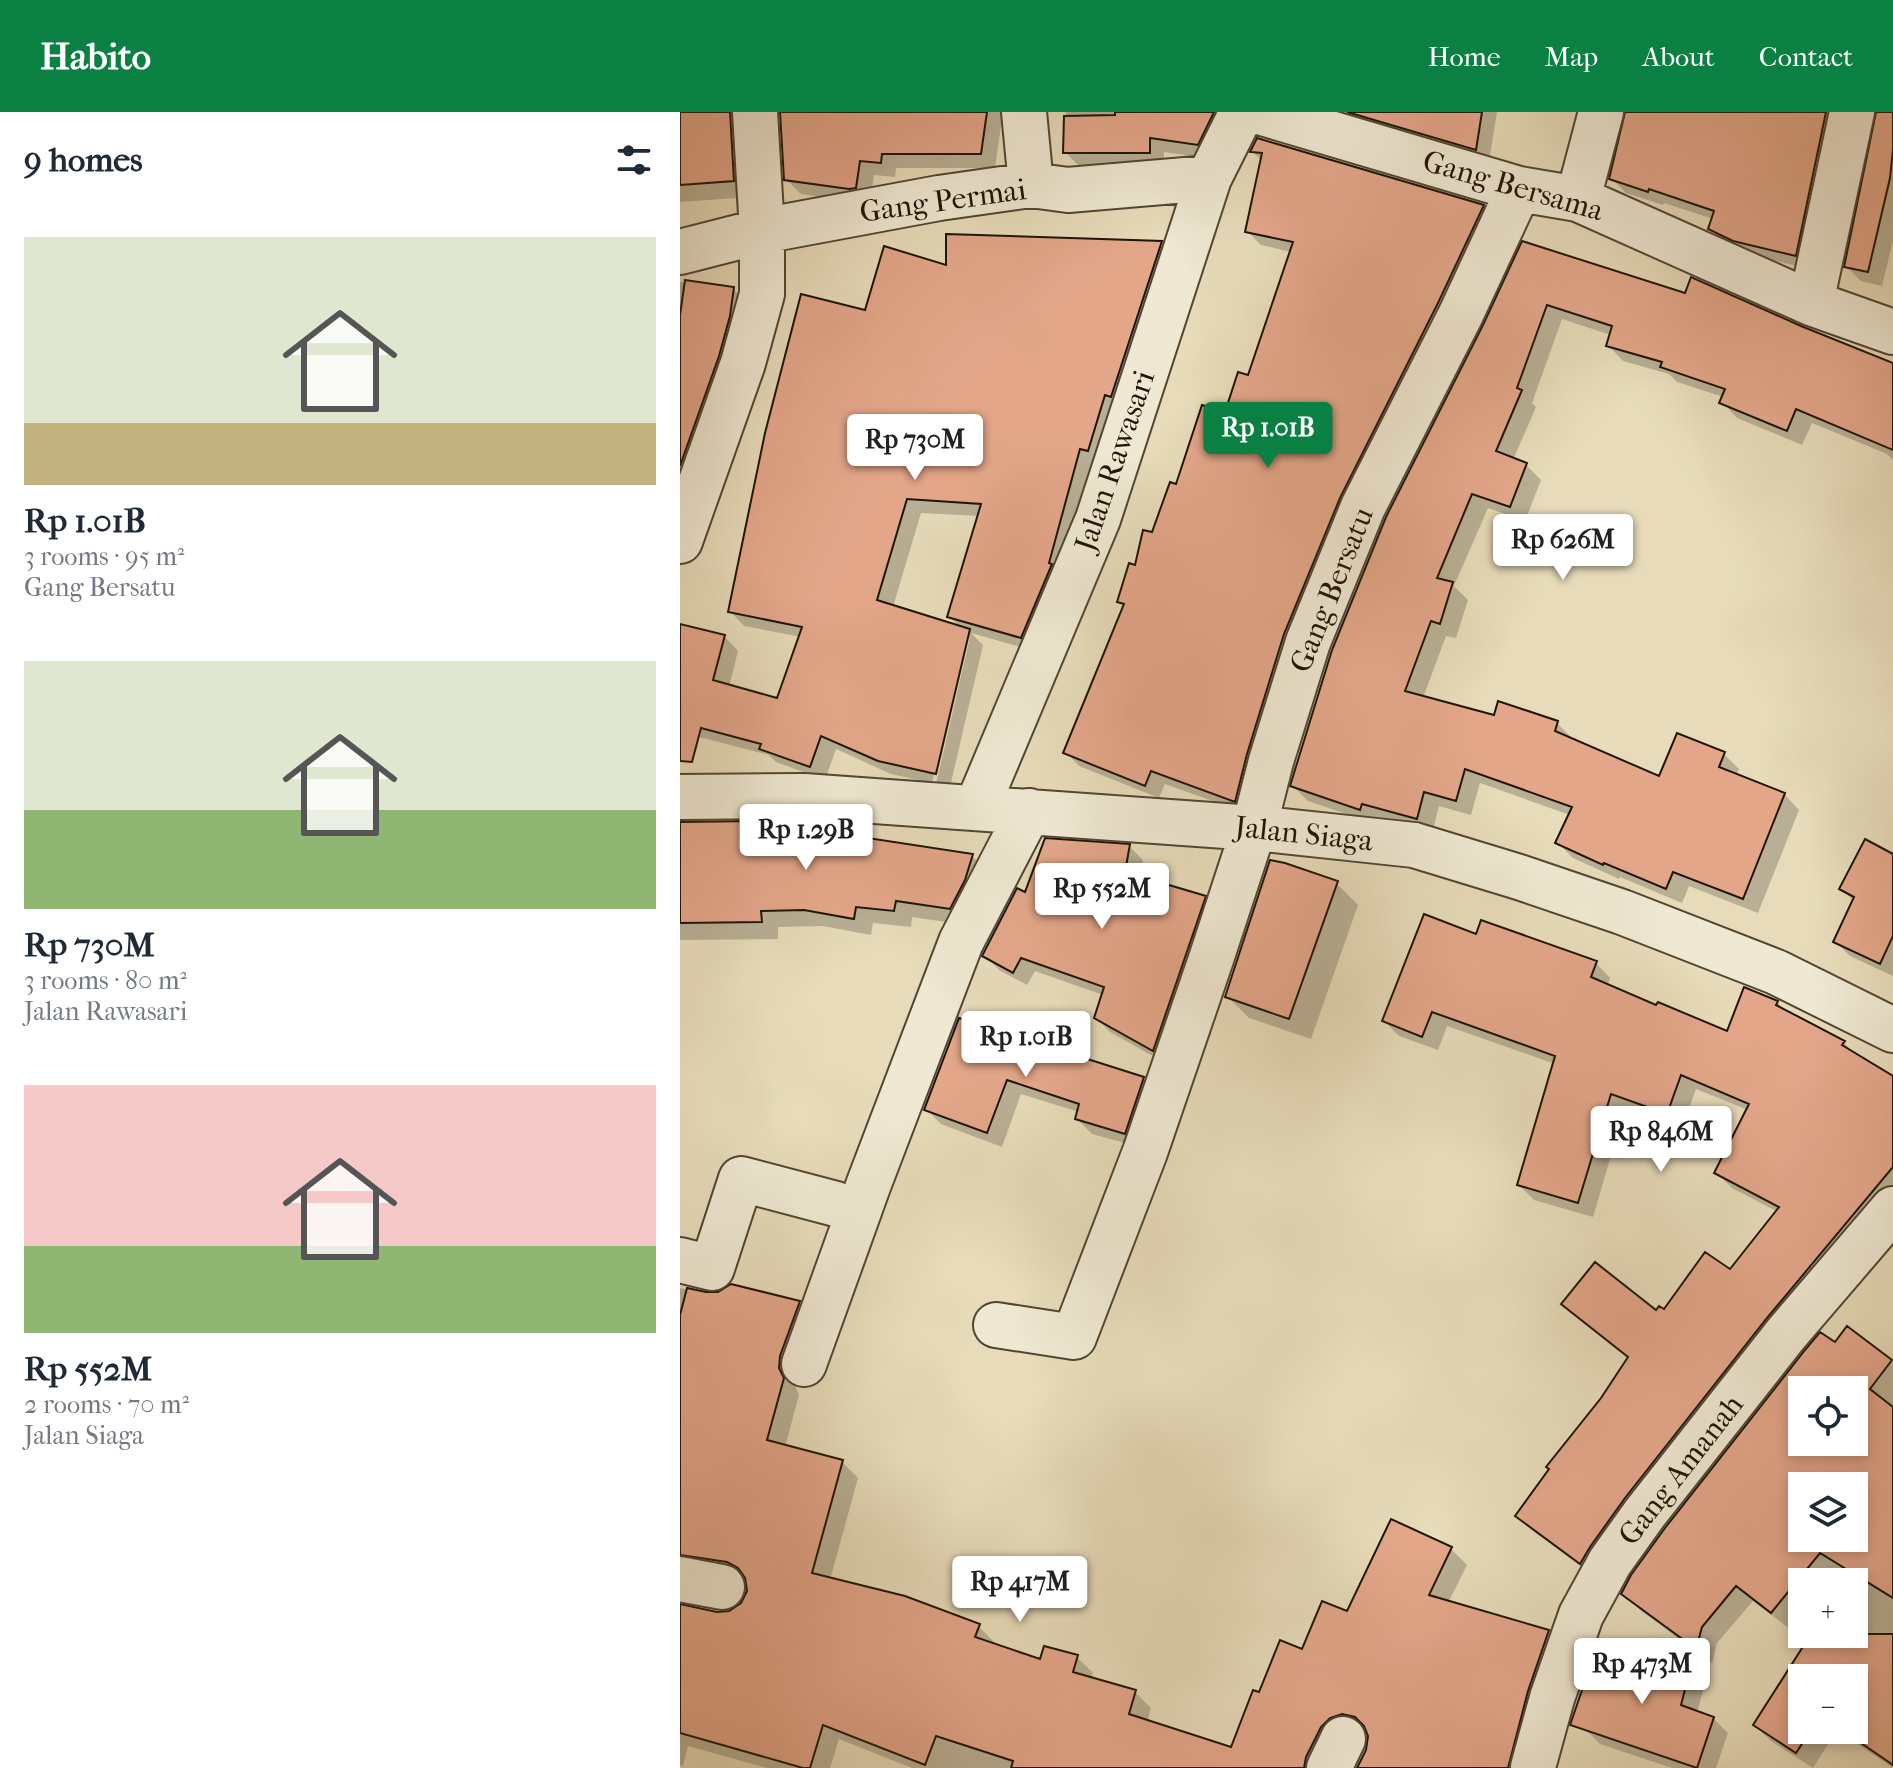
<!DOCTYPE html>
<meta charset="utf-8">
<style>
:root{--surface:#fff;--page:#f2f2f3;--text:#1f2937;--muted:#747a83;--accent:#0b8043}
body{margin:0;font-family:"IM FELL French Canon",serif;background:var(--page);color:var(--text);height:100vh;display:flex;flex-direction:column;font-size:30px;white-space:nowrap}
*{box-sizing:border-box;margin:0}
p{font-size:26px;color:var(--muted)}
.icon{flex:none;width:44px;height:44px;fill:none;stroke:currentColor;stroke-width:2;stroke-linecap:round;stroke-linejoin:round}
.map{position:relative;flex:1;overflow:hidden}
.sheet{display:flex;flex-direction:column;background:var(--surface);width:680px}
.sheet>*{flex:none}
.controls{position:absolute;left:1108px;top:1264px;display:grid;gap:16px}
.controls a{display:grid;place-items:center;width:80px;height:80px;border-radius:0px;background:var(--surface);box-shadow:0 4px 12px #0003;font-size:40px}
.price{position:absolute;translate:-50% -68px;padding:0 18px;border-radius:8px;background:#fff;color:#222;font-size:26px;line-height:52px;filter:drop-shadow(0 2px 4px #0008)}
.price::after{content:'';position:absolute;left:50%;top:48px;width:24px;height:18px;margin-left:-12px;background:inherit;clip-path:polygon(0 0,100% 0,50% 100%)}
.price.selected{background:var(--accent);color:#fff}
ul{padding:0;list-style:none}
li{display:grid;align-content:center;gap:16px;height:424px;padding:0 24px}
li span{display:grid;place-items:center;height:248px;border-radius:0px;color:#555}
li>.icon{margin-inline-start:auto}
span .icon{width:144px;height:144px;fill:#fffc;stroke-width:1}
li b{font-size:34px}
h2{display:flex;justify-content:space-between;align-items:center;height:96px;padding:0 24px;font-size:34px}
header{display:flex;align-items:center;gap:48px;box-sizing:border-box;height:112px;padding:0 40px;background:var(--accent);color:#fff}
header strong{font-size:38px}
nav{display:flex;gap:44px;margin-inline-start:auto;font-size:28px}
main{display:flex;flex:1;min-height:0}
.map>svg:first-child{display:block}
</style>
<header>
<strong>Habito</strong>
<nav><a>Home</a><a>Map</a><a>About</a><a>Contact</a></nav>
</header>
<main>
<section class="sheet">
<h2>9 homes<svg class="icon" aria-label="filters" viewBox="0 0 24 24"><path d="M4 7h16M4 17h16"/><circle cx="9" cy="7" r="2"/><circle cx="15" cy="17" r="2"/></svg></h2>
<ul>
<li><span style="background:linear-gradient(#dfe7d0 75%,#c2b280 0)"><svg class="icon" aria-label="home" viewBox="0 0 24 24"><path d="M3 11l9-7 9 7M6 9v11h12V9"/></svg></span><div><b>Rp 1.01B</b><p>3 rooms · 95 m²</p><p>Gang Bersatu</p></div></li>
<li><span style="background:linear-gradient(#dfe7d0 60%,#8fb573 0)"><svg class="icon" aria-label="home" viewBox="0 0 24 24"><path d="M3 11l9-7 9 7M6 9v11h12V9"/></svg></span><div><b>Rp 730M</b><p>3 rooms · 80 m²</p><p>Jalan Rawasari</p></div></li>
<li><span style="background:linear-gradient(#f6c9c9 65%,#8fb573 0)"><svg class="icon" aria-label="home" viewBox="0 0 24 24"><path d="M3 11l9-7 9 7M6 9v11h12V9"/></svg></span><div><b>Rp 552M</b><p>2 rooms · 70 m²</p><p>Jalan Siaga</p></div></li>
</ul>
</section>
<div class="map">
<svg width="1213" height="1656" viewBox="0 0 1213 1656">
<rect width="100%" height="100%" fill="#e7dbb9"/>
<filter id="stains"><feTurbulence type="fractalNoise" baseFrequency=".0025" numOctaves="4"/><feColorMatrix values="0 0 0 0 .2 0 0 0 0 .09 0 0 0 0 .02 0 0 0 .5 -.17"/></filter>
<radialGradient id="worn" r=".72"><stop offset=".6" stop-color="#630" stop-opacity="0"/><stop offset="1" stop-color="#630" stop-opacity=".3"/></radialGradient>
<path fill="#0003" fill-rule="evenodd" d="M0,0H59L70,85L0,90Z
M102,0H323L315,56H216L215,65L194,63L190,91H185L121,82L106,67Z
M386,0H557L533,47L484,40V55H400L385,40Z
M643,0H817L809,50Z
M947,0H1168L1130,157L1070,143L1045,132L1030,117L1033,107L984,91L983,93L946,81L931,66Z
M1198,0H1213V129L1202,174L1181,169L1166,154Z
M578,28L803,95L817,108L569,702L485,672L479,686L399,654L386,640L445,495L439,489L498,375L570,266L611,140L581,133L567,119L582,49L572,39Z
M481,131L495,145L355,539L291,521L303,533L270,675L256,672L290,525H286L252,671L211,662L156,637L145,668L96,650L89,643L0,620V514L44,524L58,539L49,575L99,588L121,525L64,514L50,499L187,200L268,156ZM241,401L300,404L270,505L281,516L213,495Z
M843,131L1213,254V348L1207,342L1132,311L1122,333L1057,306L1042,290L1044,285L997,270L989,262L943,249L928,233L931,223L882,207L852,291L856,295L833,348L845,352L861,368L845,409L808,396L774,474L788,488L776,526L766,524L743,586L815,605L877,611L892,626V628L980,667L1044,642L1059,657L1056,664L1104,682L1119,698L1078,801L1009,774L1002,791L940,765L939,767L893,746L877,730L890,703L800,671L791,703L759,694L752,721L698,706L696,712L628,689L613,674Z
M0,170L53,177L68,192L0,410Z
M449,734L463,748L460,767L524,785L539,799L487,952L430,920L416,906L423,883L355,859L347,873L319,858L305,843L346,783Z
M0,738L292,744L309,761L287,813L232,805L231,815L193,811L191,823L143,814L98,815V827L0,828Z
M1213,744V864L1170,844L1156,830L1174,789L1162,777Z
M656,771L678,793L631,927L569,906L547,884Z
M797,825L916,851L930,866L927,875L1048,921L1097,890L1107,901L1164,931L1178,945L1213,966V1088L916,1465L853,1419L838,1404L949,1247L899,1207L884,1192L984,1200L1050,1160L1098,1100L1052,1076L1037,1061L1068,998L1016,977L1002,1016L945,996L913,1105L854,1088L839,1073L875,952L767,914L758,938L719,924L704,909Z
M280,909L463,967L478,982L460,1035L412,1022L397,1007L399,1000L341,982L322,1035L261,1012L246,997Z
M0,1176L26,1182L119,1191L135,1207L116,1261L115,1273L119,1283L105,1335L162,1350L178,1366L150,1468L298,1514L314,1530L313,1533L362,1549L397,1545L413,1561L411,1567L455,1580L471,1596L467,1610L553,1638L580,1583L623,1540L668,1502L771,1437L787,1453L768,1491L865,1519L881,1535L848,1656H679L687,1638L690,1626L688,1619L679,1617L645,1656H232L159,1627L150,1656H87L8,1634L3,1654L0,1653V1494L37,1502L50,1501L62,1493L68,1481V1467L65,1466L22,1458L0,1465Z
M1167,1217L1213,1251V1656L1157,1618H1174V1566H1122V1618H1157L1133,1656L1091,1629L1075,1613L1128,1531L1073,1489L1037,1531L1032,1551L960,1498L944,1481ZM1122,1278H1174V1330H1122ZM1122,1374H1174V1426H1122ZM1122,1470H1174V1522H1122Z
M1009,1560L1024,1575L1017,1601L1033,1606L1048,1621L1036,1656H992L920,1632L905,1617Z"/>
<path fill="#e3a689" stroke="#1f1407" stroke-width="2" fill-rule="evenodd" d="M0,0H50L54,69L0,73Z
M100,0H307L301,42H202L201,51L180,49L176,76L169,77L104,68Z
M435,0H534L518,33L470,26V41H383L384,4L435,3Z
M667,0H802L796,38Z
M945,0H1146L1116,144L1053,129L1028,117L1034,99L969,77L968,80L929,67Z
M1196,0H1213V37L1210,66L1188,160L1164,155Z
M577,26L804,93L758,191L660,386L604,522L567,642L555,690L471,659L465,674L383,641L444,492L437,490L449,451L455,453L463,418L472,420L490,370L496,372L522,293L545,300L558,260L568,263L613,130L565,120L582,41L570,40Z
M266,122L482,129L431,285L425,283L408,339L400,337L369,451L372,452L341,526L267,505L301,392L227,387L197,488L290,517L256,662L198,649L141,624L130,655L79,637L81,632L21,616L12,650L0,649V512L45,523L33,568L97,586L122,515L48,500L85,321L121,182L185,198L204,134L266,153Z
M842,129L1005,181L1011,165L1121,214L1213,251V338L1116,297L1107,319L1039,291L1045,277L980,255L982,250L926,234L932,214L867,193L837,276L842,278L816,339L847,351L830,395L792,382L757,466L773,470L760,512L751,509L725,579L814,603L818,589L878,609L875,619L979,664L997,621L1045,640L1039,655L1105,681L1063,787L993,760L986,777L924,751L923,753L875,731L892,695L785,657L776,689L744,680L737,707L682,692L680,698L610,674L652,538L706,405L803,213Z
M5,168L54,175L50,204L39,244L0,354V203Z
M76,709L109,714L293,742L285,768L270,797L216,789L214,799L176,795L174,807L124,798L81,799L82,810L0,811V710Z
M365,726L450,732L445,760L526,784L473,939L414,906L424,875L341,846L333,861L302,844L337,776L345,780Z
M1185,727L1213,742V824L1200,852L1153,830L1174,785L1159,777Z
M590,748L605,751L658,769L609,907L545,885Z
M744,802L796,822L801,808L917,849L911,865L976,893L978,890L1047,919L1064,875L1098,889L1096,893L1165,929L1162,933L1213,964V1055L1087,1206L945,1386L910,1435L900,1452L835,1404L869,1357L866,1355L921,1286L948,1245L881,1192L915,1150L976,1198L979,1194L984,1197L1025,1140L1050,1157L1099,1095L1034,1061L1069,992L1001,963L987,1002L931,982L898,1091L837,1073L875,944L752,900L742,925L702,909Z
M279,906L464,965L445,1022L395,1007L399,992L327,968L307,1021L244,998Z
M51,1172L120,1189L100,1244L99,1256L104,1266L87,1328L163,1348L132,1461L225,1484L300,1512L295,1525L360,1547L364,1534L398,1543L393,1560L456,1578L449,1602L551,1635L573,1578L579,1580L600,1528L622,1537L642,1489L667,1499L711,1407L772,1435L749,1483L869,1518L848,1579L828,1656H677L686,1638L688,1624L684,1614L675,1605L662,1602L650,1606L641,1615L626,1645L624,1656H331L333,1649L256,1624L245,1653L143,1613L130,1656H123L0,1621V1492L37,1500L49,1499L61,1491L67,1479L65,1466L58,1456L47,1450L0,1443V1203L7,1176L26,1180H38Z
M1167,1214L1212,1248L1190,1277L1213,1295V1486L1140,1441L1091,1501L1056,1474L1022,1515L1016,1537L941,1482L951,1463L985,1416L1125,1238L1140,1220L1155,1230ZM1122,1278H1174V1330H1122ZM1122,1374H1174V1426H1122Z
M1131,1522H1213V1653L1162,1618H1174V1566H1122V1618H1131L1116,1641L1073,1613Z
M918,1532L1010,1558L1001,1593L1034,1605L1017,1656L890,1613Z"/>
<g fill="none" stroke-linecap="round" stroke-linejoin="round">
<g stroke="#514634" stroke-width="48">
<path id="minor" d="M344,0L351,73
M579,0L839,77L898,87L1131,191L1213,220
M898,87L921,0
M0,140L82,119L259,86L351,73L388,78L529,66
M1131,191L1172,0
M0,429L63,251L82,182V119L75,0
M0,685L124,684L574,716L734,733L839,765L942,800L1096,860L1213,918
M297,695L418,407L529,66L562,0
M0,1148L32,1156L61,1067L156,1092
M316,1213L394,1225L465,1040L532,844L574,716L591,649L628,530L683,395L781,202L839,77
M124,1252L188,1074L281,830L349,699
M0,1467L42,1475
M853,1655L872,1586L901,1503L930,1450L965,1401L1106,1222L1213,1097
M649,1656L663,1627"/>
</g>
<use href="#minor" stroke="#efe8d2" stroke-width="44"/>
</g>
<g text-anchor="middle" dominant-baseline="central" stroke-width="6" stroke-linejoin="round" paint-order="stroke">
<g font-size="30" fill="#1f1407" stroke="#efe8d2">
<text transform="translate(833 74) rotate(16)">Gang Bersama</text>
<text transform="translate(263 89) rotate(-8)">Gang Permai</text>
<text transform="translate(435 349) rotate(-71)">Jalan Rawasari</text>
<text transform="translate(652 478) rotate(-68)">Gang Bersatu</text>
<text transform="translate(624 722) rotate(6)">Jalan Siaga</text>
<text transform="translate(1001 1358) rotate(-52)">Gang Amanah</text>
</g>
</g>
<rect width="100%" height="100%" filter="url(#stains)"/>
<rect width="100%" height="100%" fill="url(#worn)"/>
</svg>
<div class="controls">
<a><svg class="icon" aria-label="locate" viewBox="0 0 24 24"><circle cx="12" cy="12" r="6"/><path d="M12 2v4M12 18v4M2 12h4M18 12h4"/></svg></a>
<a><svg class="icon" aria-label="layers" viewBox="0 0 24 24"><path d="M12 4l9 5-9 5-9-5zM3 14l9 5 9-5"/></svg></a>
<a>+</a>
<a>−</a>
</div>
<b class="price selected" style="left:588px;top:358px">Rp 1.01B</b>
<b class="price" style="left:235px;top:370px">Rp 730M</b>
<b class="price" style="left:883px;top:470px">Rp 626M</b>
<b class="price" style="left:126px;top:760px">Rp 1.29B</b>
<b class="price" style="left:422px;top:819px">Rp 552M</b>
<b class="price" style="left:346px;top:967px">Rp 1.01B</b>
<b class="price" style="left:981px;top:1062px">Rp 846M</b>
<b class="price" style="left:340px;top:1512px">Rp 417M</b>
<b class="price" style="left:962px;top:1594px">Rp 473M</b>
</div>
</main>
